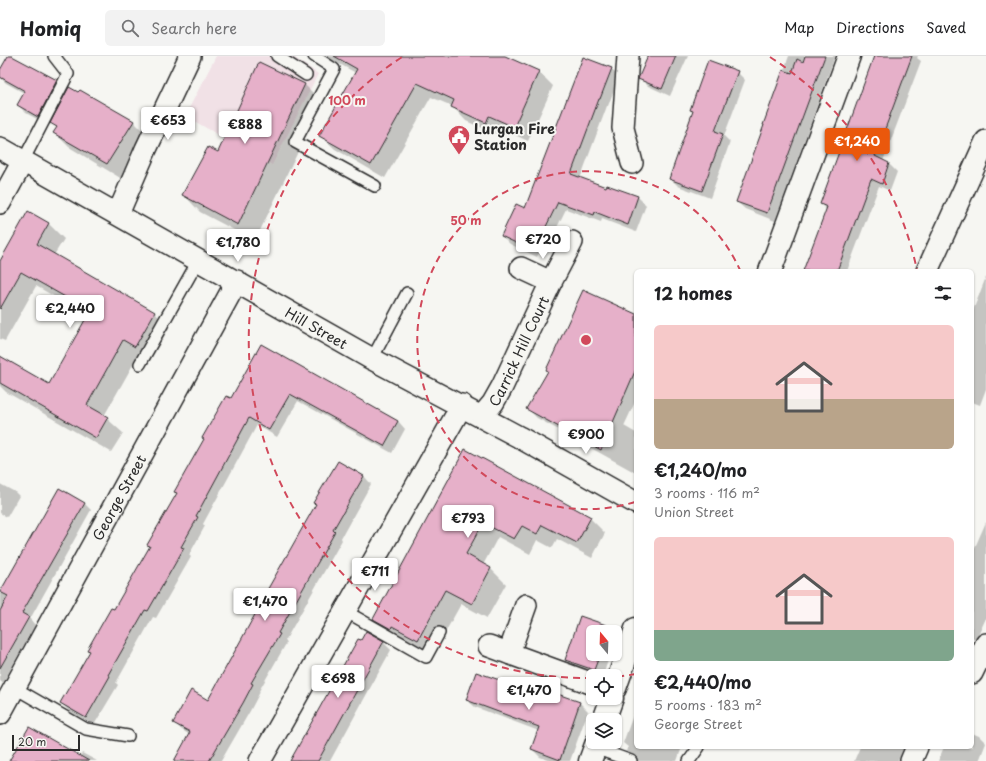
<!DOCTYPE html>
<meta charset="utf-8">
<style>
:root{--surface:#fff;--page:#f2f2f2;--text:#202124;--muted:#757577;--line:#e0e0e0;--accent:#ea580c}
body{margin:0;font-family:"Playpen Sans",sans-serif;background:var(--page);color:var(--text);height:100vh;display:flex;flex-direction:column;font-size:15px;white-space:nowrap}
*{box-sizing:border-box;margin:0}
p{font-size:13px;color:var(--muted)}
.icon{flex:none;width:22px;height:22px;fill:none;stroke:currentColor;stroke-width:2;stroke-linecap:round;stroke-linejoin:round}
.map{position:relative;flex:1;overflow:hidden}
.sheet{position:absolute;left:634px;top:213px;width:340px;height:480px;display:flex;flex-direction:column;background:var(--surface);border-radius:6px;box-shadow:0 1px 3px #0004}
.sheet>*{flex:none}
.needle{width:26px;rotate:341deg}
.tools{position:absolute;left:586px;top:569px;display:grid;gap:8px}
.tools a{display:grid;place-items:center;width:36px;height:36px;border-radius:6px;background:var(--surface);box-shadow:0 1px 3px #0004;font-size:20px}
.scale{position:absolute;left:12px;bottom:10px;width:68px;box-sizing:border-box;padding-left:4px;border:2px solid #2b2b2b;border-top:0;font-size:11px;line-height:14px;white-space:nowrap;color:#2b2b2b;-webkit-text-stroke:3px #f6f6f2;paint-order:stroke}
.price{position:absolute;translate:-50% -34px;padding:0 9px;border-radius:4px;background:#fff;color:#222;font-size:13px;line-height:26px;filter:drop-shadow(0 1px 2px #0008)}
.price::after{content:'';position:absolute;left:50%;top:24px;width:12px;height:9px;margin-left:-6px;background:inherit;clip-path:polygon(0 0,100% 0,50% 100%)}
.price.selected{background:var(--accent);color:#fff}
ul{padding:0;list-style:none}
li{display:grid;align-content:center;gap:8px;height:212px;padding:0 20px}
li span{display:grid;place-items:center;height:124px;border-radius:6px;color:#555}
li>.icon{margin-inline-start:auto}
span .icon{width:72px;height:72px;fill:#fffc;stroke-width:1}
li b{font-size:17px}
h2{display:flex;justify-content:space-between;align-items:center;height:48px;padding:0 20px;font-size:17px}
header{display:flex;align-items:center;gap:24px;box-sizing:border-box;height:56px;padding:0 20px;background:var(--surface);border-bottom:1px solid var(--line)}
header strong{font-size:19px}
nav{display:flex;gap:22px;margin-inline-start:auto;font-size:14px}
.search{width:280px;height:36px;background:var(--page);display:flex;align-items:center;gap:10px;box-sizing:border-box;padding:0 14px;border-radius:6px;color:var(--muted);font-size:15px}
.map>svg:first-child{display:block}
</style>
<header>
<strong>Homiq</strong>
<div class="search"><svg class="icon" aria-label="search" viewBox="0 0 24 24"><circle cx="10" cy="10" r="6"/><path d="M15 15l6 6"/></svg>Search here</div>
<nav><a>Map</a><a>Directions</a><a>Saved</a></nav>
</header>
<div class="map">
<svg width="986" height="705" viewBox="0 0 986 705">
<rect width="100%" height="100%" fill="#f6f6f2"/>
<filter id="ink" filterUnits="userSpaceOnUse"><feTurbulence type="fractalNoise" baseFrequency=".025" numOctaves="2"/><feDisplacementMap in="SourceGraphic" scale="8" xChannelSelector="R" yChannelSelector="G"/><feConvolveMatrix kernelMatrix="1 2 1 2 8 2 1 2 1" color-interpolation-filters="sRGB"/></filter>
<g filter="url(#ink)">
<path fill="#f1e1e6" d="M216,0H292L318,18L272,109L185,60Z"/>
<path fill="#0003" d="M9,0L56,25L64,33L46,68L26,57L18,49L24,37L6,27L0,21V16Z
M325,0H503L539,16L553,30L528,85L504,74L501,80L466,65L452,50L431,41L385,122L335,93L320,79L356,17Z
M650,0H688L670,40L648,30L640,22Z
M789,0H835L775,165L745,153L737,146L765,70L764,68Z
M875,0H918L917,2L921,5L883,105L889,108L897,116L890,135L879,130L847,215H804L827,155L821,148Z
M260,7L305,29L322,46L255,185L200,156L184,139L219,97Z
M611,13L619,21L608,50H607L580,123L606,133L638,141L646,149L636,176L602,163L601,166L566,153L548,190L543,188L537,201L510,188L502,180L526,154Z
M737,16L745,24L724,80L730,86L710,142L678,130L670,122L694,57L691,54Z
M133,65L148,80L122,123L69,91L54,76L57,72L52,67Z
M29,156L49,168L64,183L54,199L155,257L169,272L150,305L139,298L104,360L123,377L111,396L6,336L0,330V306L49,330L89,260L36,230L5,285L0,283V207Z
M986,221V333L980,349L972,346V257Z
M636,259V344L624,370L636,377V417L537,362L528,353Z
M261,289L398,365L405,373L392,397L298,345L277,381L257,369L203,468L205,470L189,499L191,501L156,562L153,561L116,627L118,629L94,669L69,655L61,647L90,596L89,594L114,554L151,491L149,489L177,438L175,436L231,344Z
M465,395L590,462L605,477L592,502L557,483L552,492L537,484L530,498L498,481L483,509L491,513L506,528L487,562L461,548L433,598L408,584L406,587L389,577L374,562Z
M364,420L371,428L341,482L342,484L285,585L287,586L259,635L260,636L250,655L221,705H176L190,679L182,674L174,667L209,645L317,449L315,447Z
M0,428L15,436L19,440L7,461L0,457Z
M60,433L84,447L91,454L30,563L35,569L3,627L0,625V538Z
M986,466V562L976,584L972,582V498Z
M581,562L609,571L613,576H593V598H610L603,620H599L574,612L567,604Z
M383,586L391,594L330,705H291Z
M553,637L580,647L588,655L570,705H551L540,701L532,693L539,675L475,651L467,644L551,643Z
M636,651V691H682L677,705H638L634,703L626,695L628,691L623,687Z
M972,677L979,680L986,687L979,705H938L944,691H972Z
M860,691H904L898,705H854Z
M82,697L97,705H10L80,701Z"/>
<path fill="#e6b0c9" stroke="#2b2b2b" d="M8,0H12L57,24L38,61L17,49L25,35L0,21V14Z
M334,0H505L539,15L514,71L489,60L486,67L451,51L454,44L417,27L371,109L319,80L357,13Z
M648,0H676L662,33L638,23Z
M805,0H825L767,157L736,146L764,69H763L783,14L792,17L797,3L803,6Z
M874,0H912L875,100L889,107L882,128L871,123L837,215H803L827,151L820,148Z
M583,1L612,12L600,43H599L571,118L606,131L607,129L638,140L628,169L595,156L594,159L558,146L540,183L535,181L529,193L501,180L516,148L525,152Z
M708,4L738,15L715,75L723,78L702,135L669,123L693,55L690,54Z
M259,6L305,28L238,169L182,139L208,91L218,96Z
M69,31L78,36L80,34L134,65L107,108L53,77L57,71L50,67Z
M28,155L49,167L37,188L155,256L135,291L123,284L87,349L108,361L96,382L0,327V300L49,328L90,255L21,216L0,253V205Z
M583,234L636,258V313L601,394L526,353L548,315L546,314Z
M261,288L398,365L384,390L290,338L269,374L249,362L196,460L198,461L181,491L184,492L148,555L145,554L108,619L110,620L86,662L60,647L90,595L87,594L111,552L114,553L150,490L147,489L177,437L174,436L204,383L202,382L226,340L231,342Z
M465,393L591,461L577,487L542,469L537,478L522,470L514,483L483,467L466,498L491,512L472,548L445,534L418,584L392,570L391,573L373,563Z
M338,405L364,420L333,474L335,476L278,577L280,578L251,627L253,628L243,647L209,705H174L190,676L173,667L191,634L208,644L258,553L257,552L316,448L313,447Z
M59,432L85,447L22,557L29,561L0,612V555L8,540L0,536Z
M580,560L609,570L607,576H593V598H600L594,614L565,604Z
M366,575L384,585L318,705H290L358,583L361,584Z
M476,616L550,641L552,636L580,646L560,704L531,693L539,671L466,644Z
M29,671L89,705H9Z"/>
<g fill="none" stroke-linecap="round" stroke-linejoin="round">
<g stroke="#2b2b2b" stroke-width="14">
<path id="lane" d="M277,0L306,19
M314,0L334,13L295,86L375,130
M23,105L68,18L54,0
M372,303L407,237
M140,308L198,205
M345,555L426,601L439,577
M15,632L86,673L128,680
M595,692L631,705
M689,705L699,691"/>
</g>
<g stroke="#2b2b2b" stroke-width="24">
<g id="street">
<path d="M628,0L623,72L632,107"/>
<path id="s1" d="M0,92L372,303L519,381L636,447"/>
<path d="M0,147L23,105"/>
<path d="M118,158L146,93L190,0"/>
<path d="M521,212L551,226"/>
<path d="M927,215L986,85"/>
<path id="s2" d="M482,360L493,347L502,331L551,226L572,186"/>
<path d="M489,590L593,628"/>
<path d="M509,597L526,549"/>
<path d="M972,617L986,588"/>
<path id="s3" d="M0,658L237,225"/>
<path d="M260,705L462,349"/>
<path d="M911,705L917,691"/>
</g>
</g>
<g stroke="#2b2b2b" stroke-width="25">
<path id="secondary" d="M770,215L849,0
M615,632L636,573
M604,664L612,642
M590,705L597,686"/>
</g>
<use href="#lane" stroke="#f6f6f2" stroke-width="11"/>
<use href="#street" stroke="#f6f6f2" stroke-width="21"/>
<use href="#secondary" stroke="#f6f6f2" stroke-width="22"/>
</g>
</g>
<g fill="none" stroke="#d1495b" stroke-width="2" stroke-dasharray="7 5">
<path d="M635 446A169 169 0 1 1 740 214"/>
<path d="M636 618A338 338 0 0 1 615 621M592 622A338 338 0 0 1 402 1M770 1A338 338 0 0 1 917 214"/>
</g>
<defs>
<g id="civic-pin" transform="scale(1.15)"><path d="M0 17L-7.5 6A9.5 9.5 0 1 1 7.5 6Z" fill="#d1495b" stroke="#f6f6f2"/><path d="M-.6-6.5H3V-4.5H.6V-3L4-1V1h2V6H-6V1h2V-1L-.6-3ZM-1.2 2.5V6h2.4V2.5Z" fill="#fff"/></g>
</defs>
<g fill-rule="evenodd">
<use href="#civic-pin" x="459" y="80"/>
</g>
<g text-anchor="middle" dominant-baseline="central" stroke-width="4" stroke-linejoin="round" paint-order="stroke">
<g font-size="14" font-weight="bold" fill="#2b2b2b" stroke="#f6f6f2" text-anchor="start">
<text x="474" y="72">Lurgan Fire<tspan x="474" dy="16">Station</tspan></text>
</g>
<g font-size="14" fill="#2b2b2b" stroke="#f6f6f2">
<text stroke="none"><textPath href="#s1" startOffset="364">Hill Street</textPath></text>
<text stroke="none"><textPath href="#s2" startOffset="75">Carrick Hill Court</textPath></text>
<text stroke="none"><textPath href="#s3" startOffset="247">George Street</textPath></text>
</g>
</g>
<circle cx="586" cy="284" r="6" fill="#d1495b" stroke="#f6f6f2" stroke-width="2"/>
<g font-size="12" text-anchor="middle" font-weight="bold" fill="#d1495b" stroke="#f6f6f2" stroke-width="4" stroke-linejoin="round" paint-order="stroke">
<text x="347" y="49">100 m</text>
<text x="466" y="169">50 m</text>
</g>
</svg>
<div class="tools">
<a><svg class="needle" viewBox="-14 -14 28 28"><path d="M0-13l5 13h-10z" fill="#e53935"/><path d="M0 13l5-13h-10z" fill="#757577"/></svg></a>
<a><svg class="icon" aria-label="locate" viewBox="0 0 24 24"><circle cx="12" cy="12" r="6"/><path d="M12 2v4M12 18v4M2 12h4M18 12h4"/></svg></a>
<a><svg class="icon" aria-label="layers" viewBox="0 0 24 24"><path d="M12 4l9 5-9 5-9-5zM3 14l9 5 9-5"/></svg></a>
</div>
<div class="scale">20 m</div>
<b class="price" style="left:168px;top:85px">€653</b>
<b class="price" style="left:245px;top:89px">€888</b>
<b class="price selected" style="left:857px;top:106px">€1,240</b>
<b class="price" style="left:543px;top:204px">€720</b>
<b class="price" style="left:238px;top:207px">€1,780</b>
<b class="price" style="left:70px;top:273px">€2,440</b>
<b class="price" style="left:586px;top:399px">€900</b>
<b class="price" style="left:468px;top:483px">€793</b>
<b class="price" style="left:375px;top:536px">€711</b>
<b class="price" style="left:265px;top:566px">€1,470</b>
<b class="price" style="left:338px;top:643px">€698</b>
<b class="price" style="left:529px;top:655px">€1,470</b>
<section class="sheet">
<h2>12 homes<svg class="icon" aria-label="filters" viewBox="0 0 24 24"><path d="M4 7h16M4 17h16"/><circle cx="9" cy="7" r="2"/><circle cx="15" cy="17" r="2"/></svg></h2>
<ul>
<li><span style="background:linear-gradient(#f6c9c9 60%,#b9a48a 0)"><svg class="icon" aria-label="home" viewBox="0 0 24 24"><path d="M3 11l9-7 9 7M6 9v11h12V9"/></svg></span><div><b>€1,240/mo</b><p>3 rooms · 116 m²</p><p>Union Street</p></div></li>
<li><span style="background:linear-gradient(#f6c9c9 75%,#7fa58c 0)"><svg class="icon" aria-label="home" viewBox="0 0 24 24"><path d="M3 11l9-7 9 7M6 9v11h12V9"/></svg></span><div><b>€2,440/mo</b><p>5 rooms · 183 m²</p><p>George Street</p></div></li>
</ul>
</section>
</div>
